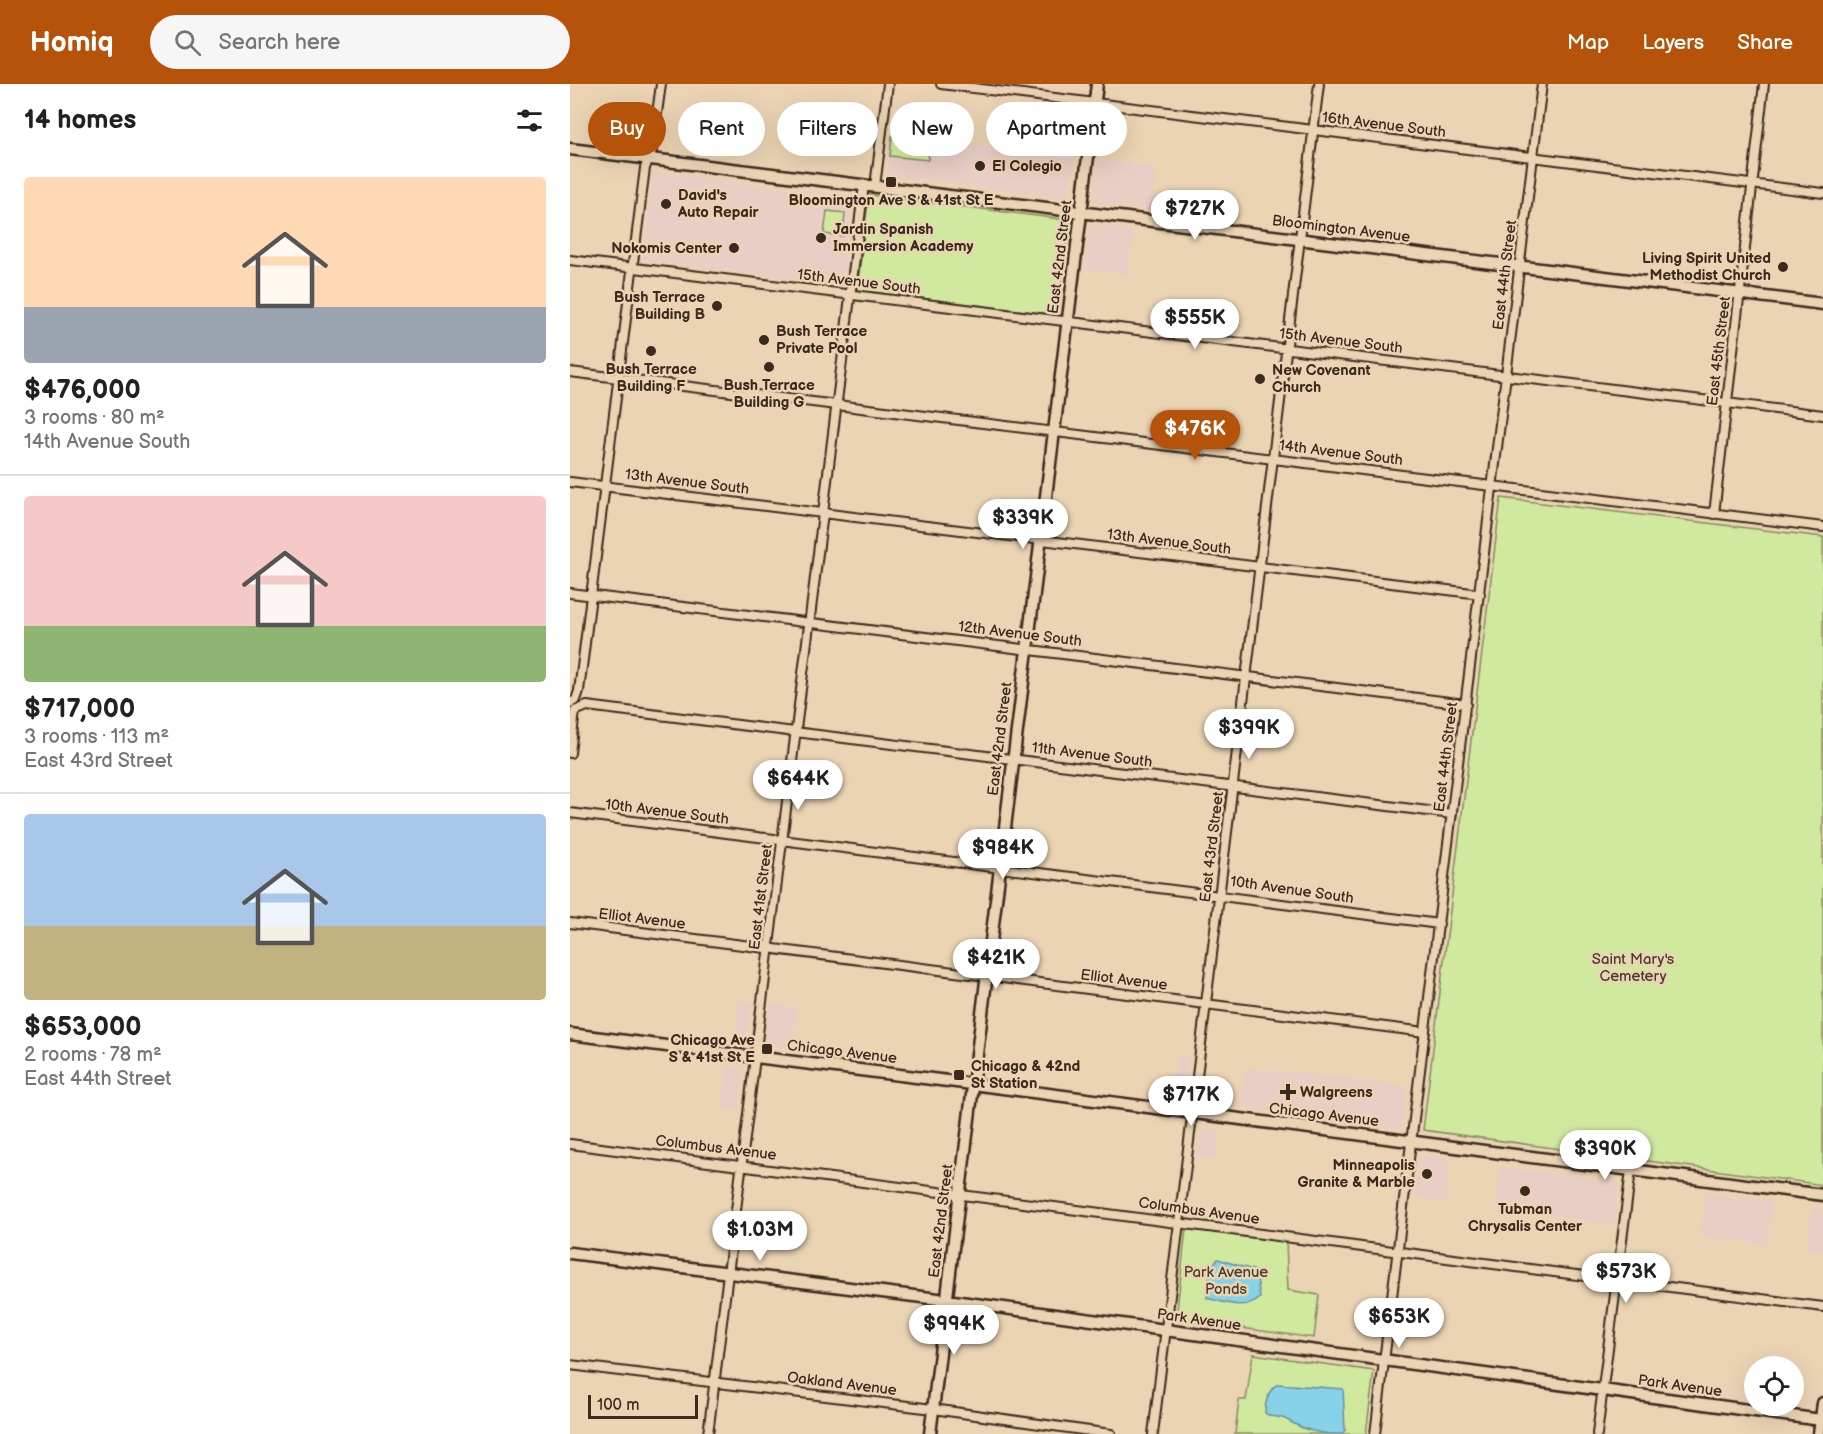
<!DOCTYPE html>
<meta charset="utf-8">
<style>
:root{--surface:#fff;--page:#f6f6f6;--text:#202124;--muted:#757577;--line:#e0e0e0;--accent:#b45309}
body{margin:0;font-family:"Balsamiq Sans",sans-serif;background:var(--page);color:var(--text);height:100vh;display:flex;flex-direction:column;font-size:22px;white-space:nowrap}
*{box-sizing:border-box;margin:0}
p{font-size:20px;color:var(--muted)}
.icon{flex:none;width:33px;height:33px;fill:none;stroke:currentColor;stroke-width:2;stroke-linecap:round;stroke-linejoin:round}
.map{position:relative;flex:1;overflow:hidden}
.panel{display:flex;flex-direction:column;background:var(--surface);width:570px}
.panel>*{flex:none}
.top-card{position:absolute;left:18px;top:18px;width:570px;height:54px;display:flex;gap:12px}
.fabs{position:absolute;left:1174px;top:1272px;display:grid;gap:12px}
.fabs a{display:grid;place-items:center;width:60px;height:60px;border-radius:50%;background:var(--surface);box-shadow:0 6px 24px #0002;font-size:30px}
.scale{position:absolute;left:18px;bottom:15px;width:110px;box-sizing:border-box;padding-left:6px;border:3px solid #3b2a1e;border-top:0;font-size:16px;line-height:21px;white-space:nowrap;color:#3b2a1e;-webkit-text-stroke:4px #ebd4b4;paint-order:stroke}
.price{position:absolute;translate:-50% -51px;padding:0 14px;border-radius:21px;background:#fff;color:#222;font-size:20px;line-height:39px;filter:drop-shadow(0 2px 3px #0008)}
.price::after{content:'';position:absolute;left:50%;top:36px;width:18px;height:14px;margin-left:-9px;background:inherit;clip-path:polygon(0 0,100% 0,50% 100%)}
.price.current{background:var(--accent);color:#fff}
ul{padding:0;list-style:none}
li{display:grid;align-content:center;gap:12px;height:318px;padding:0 24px}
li+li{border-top:2px solid var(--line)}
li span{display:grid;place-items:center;height:186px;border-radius:6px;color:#555}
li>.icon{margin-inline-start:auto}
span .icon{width:108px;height:108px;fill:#fffc;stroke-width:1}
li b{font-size:26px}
h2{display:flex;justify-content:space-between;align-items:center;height:72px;padding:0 24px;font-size:26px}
.tag{padding:0 21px;border-radius:27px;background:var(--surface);box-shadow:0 6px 24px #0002;font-size:21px;line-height:54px}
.tag.current{background:var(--accent);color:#fff}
header{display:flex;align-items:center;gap:36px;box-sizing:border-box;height:84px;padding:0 30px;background:var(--accent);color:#fff}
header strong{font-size:28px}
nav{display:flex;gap:33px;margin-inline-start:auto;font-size:21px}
.search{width:420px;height:54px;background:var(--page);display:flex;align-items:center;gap:15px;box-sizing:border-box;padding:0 21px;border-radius:33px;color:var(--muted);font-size:22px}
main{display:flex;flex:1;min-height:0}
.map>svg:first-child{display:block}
</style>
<header>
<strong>Homiq</strong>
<div class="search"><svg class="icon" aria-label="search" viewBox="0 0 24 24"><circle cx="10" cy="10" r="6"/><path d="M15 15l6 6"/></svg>Search here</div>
<nav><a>Map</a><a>Layers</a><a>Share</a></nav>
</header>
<main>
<section class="panel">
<h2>14 homes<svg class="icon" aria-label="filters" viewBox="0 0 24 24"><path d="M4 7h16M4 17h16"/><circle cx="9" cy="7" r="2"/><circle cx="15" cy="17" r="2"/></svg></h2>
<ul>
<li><span style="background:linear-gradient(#ffd9b3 70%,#9aa5b1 0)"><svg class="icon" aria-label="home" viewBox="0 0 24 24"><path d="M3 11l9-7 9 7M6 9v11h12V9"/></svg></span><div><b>$476,000</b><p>3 rooms · 80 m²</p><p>14th Avenue South</p></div></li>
<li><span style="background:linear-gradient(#f6c9c9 70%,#8fb573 0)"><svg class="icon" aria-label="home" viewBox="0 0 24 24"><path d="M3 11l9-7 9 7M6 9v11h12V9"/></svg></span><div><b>$717,000</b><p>3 rooms · 113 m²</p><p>East 43rd Street</p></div></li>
<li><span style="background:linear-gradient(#a9c7e8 60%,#c2b280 0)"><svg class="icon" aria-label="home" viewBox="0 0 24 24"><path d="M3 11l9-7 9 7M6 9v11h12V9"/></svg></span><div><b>$653,000</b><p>2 rooms · 78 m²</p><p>East 44th Street</p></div></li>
</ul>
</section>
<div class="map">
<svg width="1253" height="1350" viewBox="0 0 1253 1350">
<rect width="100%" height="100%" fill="#ebd4b4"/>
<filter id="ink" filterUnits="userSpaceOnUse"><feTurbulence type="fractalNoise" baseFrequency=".0167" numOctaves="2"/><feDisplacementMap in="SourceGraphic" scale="12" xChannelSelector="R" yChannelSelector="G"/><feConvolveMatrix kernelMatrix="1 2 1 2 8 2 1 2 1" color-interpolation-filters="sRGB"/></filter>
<g filter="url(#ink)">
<path fill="#e9cec5" d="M321,50L504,73L499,114L316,92Z
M527,75L586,83L581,126L523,118Z
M83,88L283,112L272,201L72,176Z
M520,141L563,146L559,190L514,185Z
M169,916L182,918L176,959L164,958Z
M200,920L227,924L222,965L195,961Z
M607,972L619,974L614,1015L602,1014Z
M157,982L174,984L169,1027L152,1025Z
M676,983L837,1002L831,1045L671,1024Z
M632,1043L649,1046L646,1075L625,1072Z
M849,1071L881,1075L875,1118L843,1114Z
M930,1084L1049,1097L1044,1141L925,1124Z
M1135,1109L1202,1117L1197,1161L1130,1152Z
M1242,1123L1253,1124V1166L1237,1165Z"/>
<path fill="#d0e99f" stroke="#868a5e" stroke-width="1.5" d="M322,52L360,57L358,76L320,72Z
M299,111L498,136L488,231L287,206Z
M257,127L275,129L273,152L254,150Z
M931,414L1253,453V1101L853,1046Z
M616,1145L716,1158L718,1206L749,1211L744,1254L606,1235Z
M683,1270L804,1287L796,1350H665L669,1316H676Z"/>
<path fill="#88d2e9" stroke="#698f98" stroke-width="1.5" d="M648,1175L686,1187L690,1214C677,1227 653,1218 637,1214L641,1182Z
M708,1300L773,1305L775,1346L772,1350C749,1350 736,1347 717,1336C710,1331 702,1335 695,1329C695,1319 698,1305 708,1300Z"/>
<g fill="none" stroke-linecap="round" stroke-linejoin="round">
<g stroke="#3b2a1e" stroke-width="12">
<path id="street" d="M371,0L1253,109
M305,102L318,0
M0,176L1253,331
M0,288L1253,443
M0,398L910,510
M1144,430L1194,0
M0,509L896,620
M0,619L6,616L9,607L75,84L82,66L91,0
M0,669L5,627L17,622L882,730
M0,729L869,840
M0,839L855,948
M0,1060L1253,1223
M0,1281L363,1325L541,1350
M138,1350L294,101
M583,1350L749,0
M805,1350L972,0
M1027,1350L1061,1086"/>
</g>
<g stroke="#3b2a1e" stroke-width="15">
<path id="secondary" d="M0,65L1253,220
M0,950L394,999L1253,1111
M0,1169L376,1216L1251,1336
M360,1350L527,0
M1249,1350L1253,1319"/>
</g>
<use href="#street" stroke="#ebd4b4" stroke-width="8"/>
<use href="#secondary" stroke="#ebd4b4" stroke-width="10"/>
</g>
</g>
<g fill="#3b2a1e" stroke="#ebd4b4" stroke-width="2">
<circle cx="410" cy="82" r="6"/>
<rect x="315" y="92" width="12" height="12" rx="3"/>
<circle cx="96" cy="120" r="6"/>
<circle cx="251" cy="154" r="6"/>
<circle cx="164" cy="164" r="6"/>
<circle cx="1213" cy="183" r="6"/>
<circle cx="147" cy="222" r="6"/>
<circle cx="194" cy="256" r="6"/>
<circle cx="81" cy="267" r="6"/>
<circle cx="199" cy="283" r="6"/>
<circle cx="690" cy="295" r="6"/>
<rect x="191" y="959" width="12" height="12" rx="3"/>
<rect x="383" y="985" width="12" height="12" rx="3"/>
<path d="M715 999h6v6h6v6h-6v6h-6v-6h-6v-6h6z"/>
<circle cx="857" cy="1090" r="6"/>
<circle cx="955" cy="1107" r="6"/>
</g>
<g text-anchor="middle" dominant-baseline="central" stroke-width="5" stroke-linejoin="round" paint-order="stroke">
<g font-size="15" fill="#3b2a1e" stroke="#ebd4b4">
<text transform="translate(814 41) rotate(7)">16th Avenue South</text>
<text transform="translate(771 145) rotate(7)">Bloomington Avenue</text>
<text transform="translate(490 173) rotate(-83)">East 42nd Street</text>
<text transform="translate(935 191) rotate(-83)">East 44th Street</text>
<text transform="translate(289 198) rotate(7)">15th Avenue South</text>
<text transform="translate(771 257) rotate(7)">15th Avenue South</text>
<text transform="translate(1149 267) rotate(-83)">East 45th Street</text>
<text transform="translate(771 369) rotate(7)">14th Avenue South</text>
<text transform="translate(117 398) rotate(7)">13th Avenue South</text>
<text transform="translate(599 458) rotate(7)">13th Avenue South</text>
<text transform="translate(450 550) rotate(7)">12th Avenue South</text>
<text transform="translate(430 655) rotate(-83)">East 42nd Street</text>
<text transform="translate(522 671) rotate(7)">11th Avenue South</text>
<text transform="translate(876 673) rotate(-83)">East 44th Street</text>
<text transform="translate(97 728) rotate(7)">10th Avenue South</text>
<text transform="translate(642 763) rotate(-83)">East 43rd Street</text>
<text transform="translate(722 806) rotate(8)">10th Avenue South</text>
<text transform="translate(191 813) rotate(-83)">East 41st Street</text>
<text transform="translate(72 835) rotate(7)">Elliot Avenue</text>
<text transform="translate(554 896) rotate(7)">Elliot Avenue</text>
<text transform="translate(272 968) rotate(7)">Chicago Avenue</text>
<text transform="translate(754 1031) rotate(7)">Chicago Avenue</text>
<text transform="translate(146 1064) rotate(7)">Columbus Avenue</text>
<text transform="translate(629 1127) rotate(8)">Columbus Avenue</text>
<text transform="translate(371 1137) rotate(-83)">East 42nd Street</text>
<text transform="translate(629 1236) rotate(8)">Park Avenue</text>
<text transform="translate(272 1300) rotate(7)">Oakland Avenue</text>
<text transform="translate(1110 1302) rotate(8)">Park Avenue</text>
</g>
<g font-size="15" font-weight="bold" fill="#3b2a1e" stroke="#ebd4b4" text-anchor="start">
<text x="422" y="82">El Colegio</text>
<text x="108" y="111">David's<tspan x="108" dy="17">Auto Repair</tspan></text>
<text x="321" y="116" text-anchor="middle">Bloomington Ave S &amp; 41st St E</text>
<text x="263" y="145">Jardin Spanish<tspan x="263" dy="17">Immersion Academy</tspan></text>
<text x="152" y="164" text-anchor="end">Nokomis Center</text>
<text x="1201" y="174" text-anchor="end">Living Spirit United<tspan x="1201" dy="17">Methodist Church</tspan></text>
<text x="135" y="213" text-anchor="end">Bush Terrace<tspan x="135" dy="17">Building B</tspan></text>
<text x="206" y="247">Bush Terrace<tspan x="206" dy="17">Private Pool</tspan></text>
<text x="81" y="285" text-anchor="middle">Bush Terrace<tspan x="81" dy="17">Building F</tspan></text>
<text x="702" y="286">New Covenant<tspan x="702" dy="17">Church</tspan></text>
<text x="199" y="301" text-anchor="middle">Bush Terrace<tspan x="199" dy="17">Building G</tspan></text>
<text x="185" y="956" text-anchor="end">Chicago Ave<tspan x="185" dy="17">S &amp; 41st St E</tspan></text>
<text x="401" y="982">Chicago &amp; 42nd<tspan x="401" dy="17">St Station</tspan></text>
<text x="730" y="1008">Walgreens</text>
<text x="845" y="1081" text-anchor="end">Minneapolis<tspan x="845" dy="17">Granite &amp; Marble</tspan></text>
<text x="955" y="1125" text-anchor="middle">Tubman<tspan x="955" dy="17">Chrysalis Center</tspan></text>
</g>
<g font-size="15" fill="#4a3d2b" stroke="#ebd4b4">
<text x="1063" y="875">Saint Mary's<tspan x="1063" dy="17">Cemetery</tspan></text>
<text x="656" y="1188">Park Avenue<tspan x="656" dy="17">Ponds</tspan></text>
</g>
</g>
</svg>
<div class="fabs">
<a><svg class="icon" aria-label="locate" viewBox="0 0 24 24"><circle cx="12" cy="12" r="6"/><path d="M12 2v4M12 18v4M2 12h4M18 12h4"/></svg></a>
</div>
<div class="scale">100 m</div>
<b class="price" style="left:625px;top:157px">$727K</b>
<b class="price" style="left:625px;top:266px">$555K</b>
<b class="price current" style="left:625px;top:377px">$476K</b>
<b class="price" style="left:453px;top:466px">$339K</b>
<b class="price" style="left:679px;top:676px">$399K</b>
<b class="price" style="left:228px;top:727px">$644K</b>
<b class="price" style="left:433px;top:796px">$984K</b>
<b class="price" style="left:426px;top:906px">$421K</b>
<b class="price" style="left:621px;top:1043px">$717K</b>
<b class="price" style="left:1035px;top:1097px">$390K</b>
<b class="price" style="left:190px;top:1178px">$1.03M</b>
<b class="price" style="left:1056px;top:1220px">$573K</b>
<b class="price" style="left:829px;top:1265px">$653K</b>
<b class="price" style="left:384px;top:1272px">$994K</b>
<div class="top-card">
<a class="tag current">Buy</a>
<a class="tag">Rent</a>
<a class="tag">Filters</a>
<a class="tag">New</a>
<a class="tag">Apartment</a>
</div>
</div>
</main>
